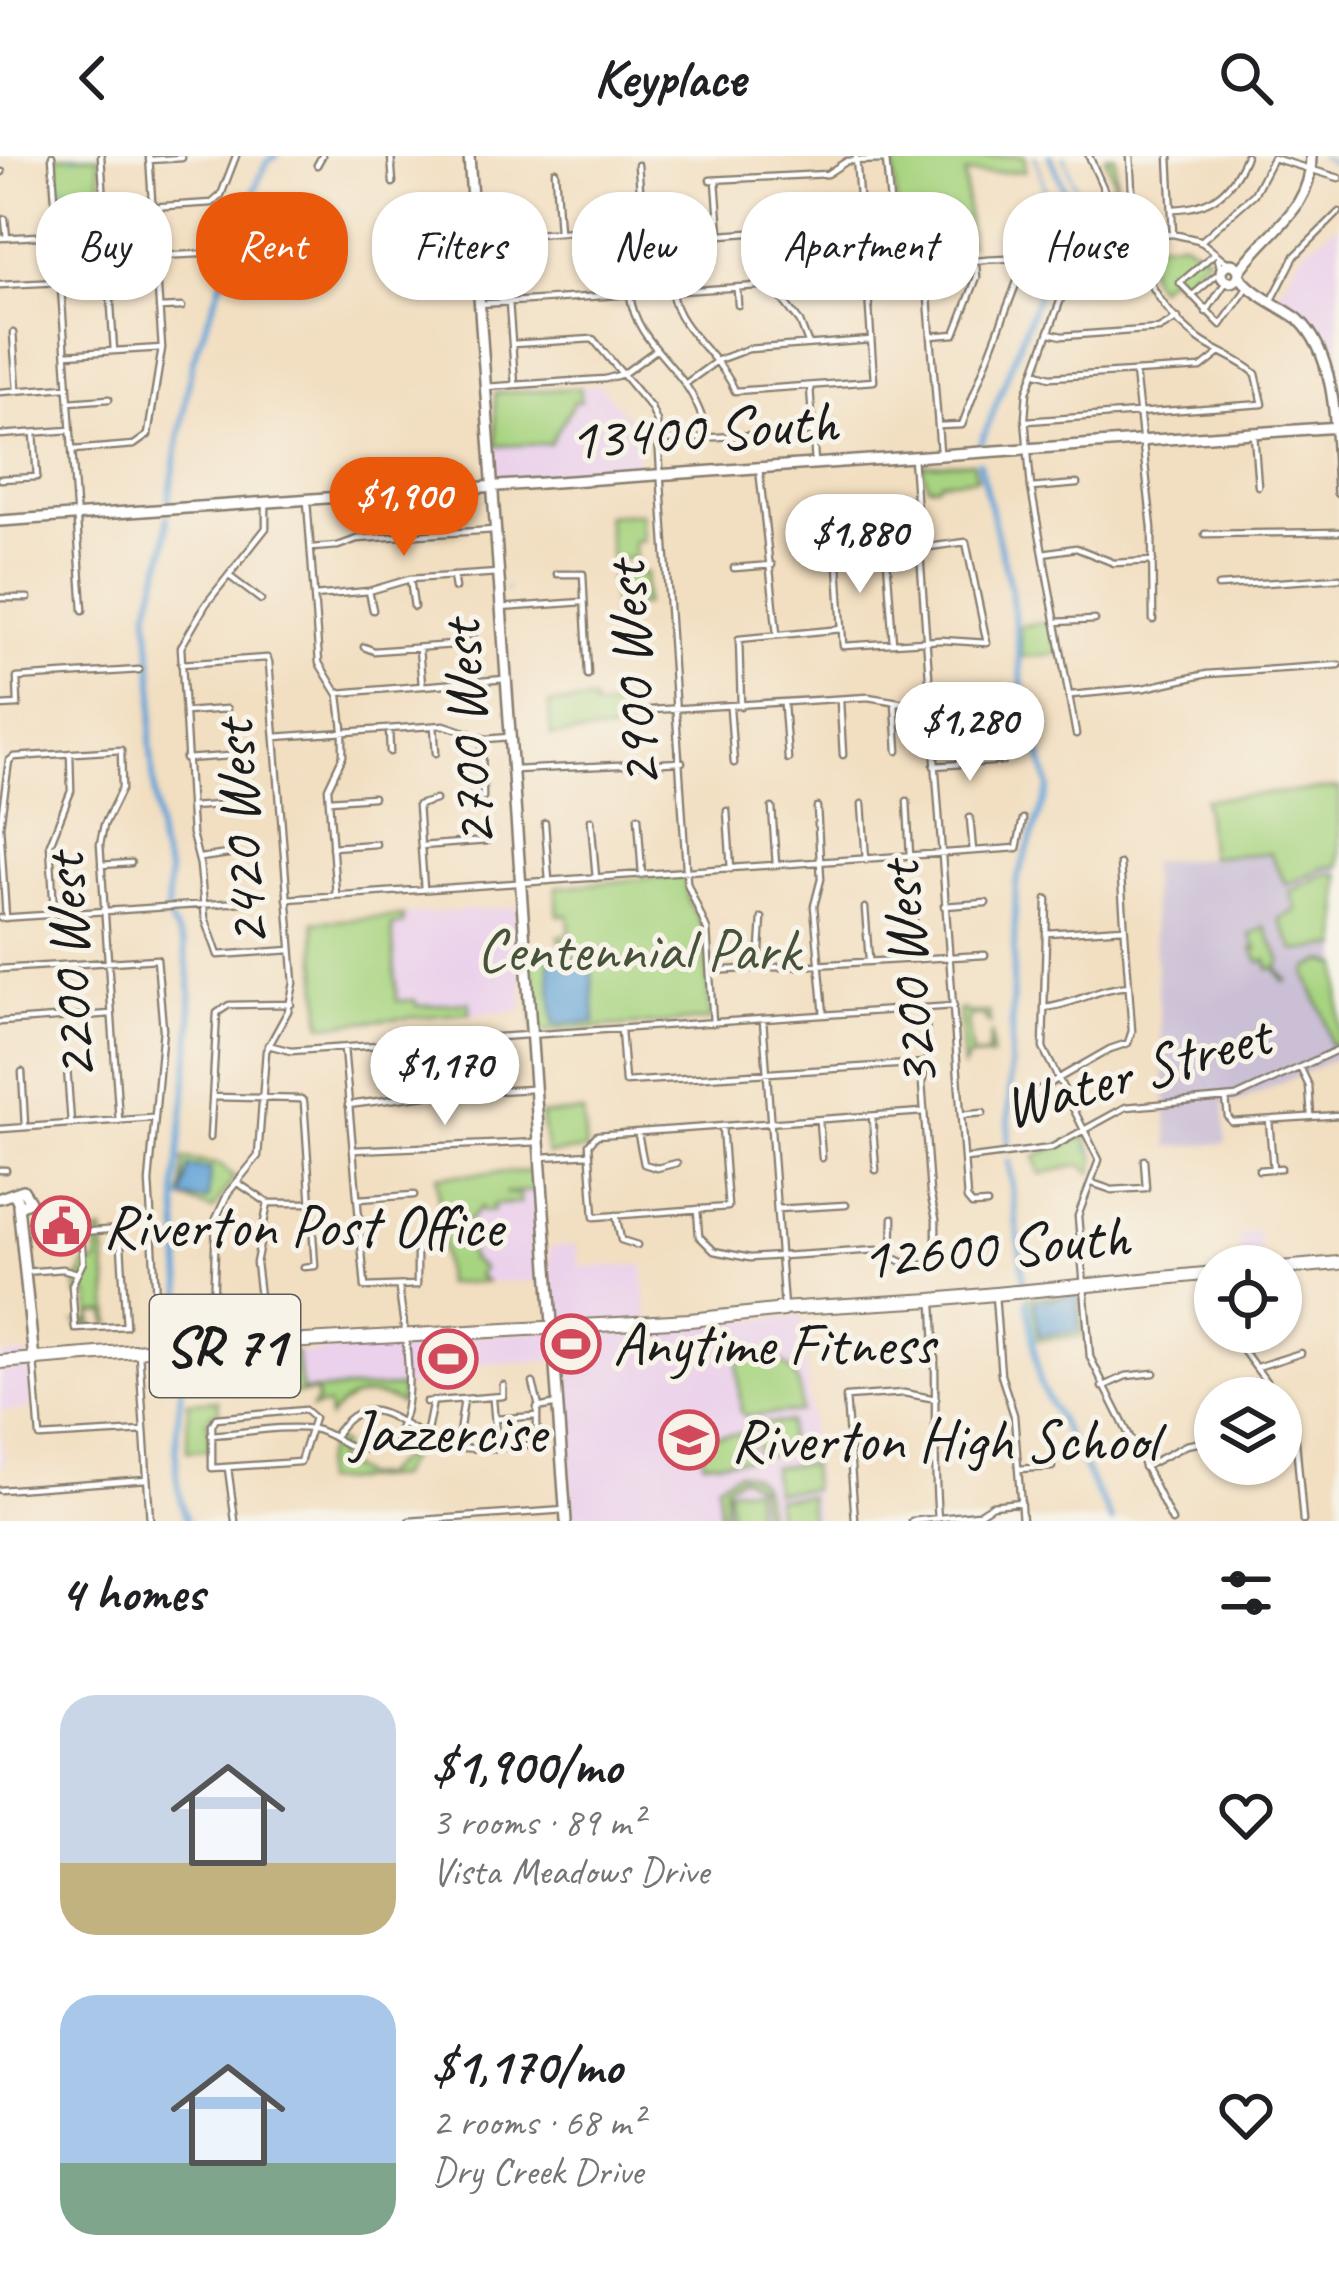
<!DOCTYPE html>
<meta charset="utf-8">
<style>
:root{--surface:#fff;--page:#f2f2f2;--text:#202124;--muted:#757577;--accent:#ea580c}
body{margin:0;font-family:Caveat,sans-serif;background:var(--page);color:var(--text);height:100vh;display:flex;flex-direction:column;font-size:45px;white-space:nowrap}
*{box-sizing:border-box;margin:0}
p{font-size:39px;color:var(--muted)}
.icon{flex:none;width:66px;height:66px;fill:none;stroke:currentColor;stroke-width:2;stroke-linecap:round;stroke-linejoin:round}
.map{position:relative;height:1365px;overflow:hidden}
.sheet{display:flex;flex-direction:column;background:var(--surface);flex:1}
.sheet>*{flex:none}
.top-card{position:absolute;left:36px;top:36px;width:1269px;height:108px;display:flex;gap:24px}
.tools{position:absolute;left:1194px;top:1089px;display:grid;gap:24px}
.tools a{display:grid;place-items:center;width:108px;height:108px;border-radius:50%;background:var(--surface);box-shadow:0 3px 9px #0004;font-size:60px}
.price{position:absolute;translate:-50% -102px;padding:0 27px;border-radius:42px;background:#fff;color:#222;font-size:39px;line-height:78px;filter:drop-shadow(0 3px 6px #0008)}
.price::after{content:'';position:absolute;left:50%;top:72px;width:36px;height:27px;margin-left:-18px;background:inherit;clip-path:polygon(0 0,100% 0,50% 100%)}
.price.current{background:var(--accent);color:#fff}
ul{padding:0;list-style:none}
li{display:flex;align-items:center;gap:36px;height:300px;padding:0 60px}
li span{display:grid;place-items:center;flex:none;width:336px;height:240px;border-radius:36px;color:#555}
li>.icon{margin-inline-start:auto}
span .icon{width:144px;height:144px;fill:#fffc;stroke-width:1}
li b{font-size:51px}
h2{display:flex;justify-content:space-between;align-items:center;height:144px;padding:0 60px;font-size:51px}
.pill{padding:0 42px;border-radius:48px;background:var(--surface);box-shadow:0 3px 9px #0004;font-size:42px;line-height:108px}
.pill.current{background:var(--accent);color:#fff}
header{display:flex;justify-content:space-between;align-items:center;height:156px;padding:0 60px;background:var(--surface);font-size:54px;font-weight:700}
.map>svg:first-child{display:block}
</style>
<header><svg class="icon" aria-label="back" viewBox="0 0 24 24"><path d="M15 5l-7 7 7 7"/></svg>Keyplace<svg class="icon" aria-label="search" viewBox="0 0 24 24"><circle cx="10" cy="10" r="6"/><path d="M15 15l6 6"/></svg></header>
<div class="map">
<svg width="1339" height="1365" viewBox="0 0 1339 1365">
<rect width="100%" height="100%" fill="#f7f3e8"/>
<filter id="ink" filterUnits="userSpaceOnUse"><feTurbulence type="fractalNoise" baseFrequency=".00833" numOctaves="2"/><feDisplacementMap in="SourceGraphic" scale="24" xChannelSelector="R" yChannelSelector="G"/><feConvolveMatrix kernelMatrix="1 2 1 2 8 2 1 2 1" color-interpolation-filters="sRGB"/></filter>
<filter id="wash" filterUnits="userSpaceOnUse"><feTurbulence type="fractalNoise" baseFrequency=".004" numOctaves="4" result="noise"/><feDisplacementMap in="SourceGraphic" scale="48" xChannelSelector="R" yChannelSelector="G"/><feGaussianBlur stdDeviation="2.7" result="paint"/><feColorMatrix in="noise" values="0 0 0 0 0 0 0 0 0 0 0 0 0 0 0 0 0 1.4 0 .05"/><feComposite in="paint" operator="in"/></filter>
<g filter="url(#wash)">
<rect width="100%" height="100%" fill="#f2dec0"/>
<path fill="#ebd1eb" d="M1339,68V244L1332,193L1313,162L1276,139L1304,94Z
M600,229L635,270L638,312L498,322L493,236Z
M516,751L524,855L321,869L314,765Z
M535,1013L544,1124L444,1129L436,1020Z
M1259,1076L1261,1105L1241,1106L1239,1078Z
M577,1089L579,1111L643,1109L651,1198L662,1196L660,1170L803,1160L817,1365H573L561,1204L560,1180L564,1175H557V1204L466,1209V1226L299,1238L296,1198L554,1173L550,1090Z
M27,1198L32,1252L1,1256L4,1311H0V1200Z"/>
<path fill="#cbbfd5" d="M1339,693V901L1243,944L1224,947L1226,987L1169,991L1149,706Z"/>
<path fill="#a7d480" stroke="#62784e" stroke-width="3" d="M56,0H99L101,36L58,39Z
M893,0H1025V15L965,18L970,89L911,93L912,115L901,116Z
M1105,0H1115L1117,37H1111L1106,55L1119,56L1117,91L1090,93L1070,105L1056,101L1069,80L1084,83C1098,77 1104,63 1095,50L1103,44L1104,32L1115,27Z
M1183,85L1208,100L1178,128L1170,120L1157,131L1151,123L1142,87Z
M610,88L611,92L630,88L632,113L604,114V110H597L596,103H590L589,89Z
M580,232L581,245L574,246L550,288L496,290L495,237Z
M973,306L977,322L941,325L936,330H928L922,309Z
M641,357L643,385H634L635,402L611,403L606,359Z
M646,417L644,449L627,451V466L615,467L611,420Z
M1052,465L1058,498L1022,501L1019,470Z
M593,545L594,552L622,550L623,575L551,580L549,548Z
M1339,632V710L1323,712L1286,729L1270,697L1210,701L1204,643Z
M1339,718V791C1322,787 1310,797 1294,794L1279,763L1297,754L1290,736L1323,719Z
M683,719L688,744L704,774L710,864L535,876L530,801L571,798V790L560,785L559,780L570,778L568,759H558L556,731Z
M403,760V768L392,770L397,845L415,844L417,850L469,846L470,857L322,869L314,766Z
M1265,771L1281,804L1278,813L1287,824L1285,826L1275,812L1268,813L1267,804L1260,806L1252,793H1257L1250,779Z
M1325,805L1339,809V888L1330,889L1324,860L1306,819L1309,812Z
M959,854H965L966,858L989,856L990,868L981,859L972,860L967,866L972,900L987,899L991,876L992,900L968,902L963,911Z
M583,956L586,994L547,998L541,959Z
M1085,980L1095,1001L1093,1017L1080,1009L1040,1018L1035,1000Z
M184,1003L221,1009L234,1022L213,1054L182,1043Z
M533,1015L534,1035L504,1037L520,1038V1047L493,1049V1055L483,1056L481,1051L460,1074L461,1082L468,1081L470,1103L483,1113L478,1119L486,1126L445,1128L437,1020Z
M103,1076L111,1168H108L106,1156L92,1157L93,1170L80,1171L76,1166L91,1165L89,1139H78L77,1124L82,1120L84,1109L98,1107L97,1077Z
M1080,1137L1084,1180L1035,1184L1028,1141Z
M296,1197L302,1235L402,1231L401,1248C373,1234 348,1236 329,1262L328,1249L312,1252L317,1245L316,1236L278,1239L275,1203H259L258,1198Z
M743,1199C783,1196 804,1216 800,1256L745,1260L741,1257L737,1211Z
M218,1244L219,1258L212,1257L206,1267L209,1268V1294L187,1295L188,1246Z
M789,1266L788,1282L781,1296L757,1302L756,1268Z
M749,1277L750,1303L703,1306L701,1281Z
M331,1282L342,1289L335,1303L363,1321L380,1320L416,1289L397,1321L321,1326L322,1308Z
M810,1308L812,1333L774,1336L772,1311Z
M737,1316C767,1317 765,1341 767,1365H762L758,1330L741,1320L725,1330V1365H720L717,1328Z
M754,1331L756,1365H730L728,1333Z
M809,1340L811,1365H777L775,1342Z"/>
<path fill="#64a4d7" stroke="#40607a" stroke-width="3" d="M591,803L595,866L554,869L549,806Z
M189,1011L210,1013L208,1044L182,1043Z
M1077,1140L1079,1175L1039,1179L1034,1145Z"/>
<g fill="none" stroke-linecap="round" stroke-linejoin="round">
<path stroke="#64a4d7" stroke-width="3" d="M901,0H914
M1035,0L1056,67L1062,72
M1064,0L1077,34L1094,60L1092,72L1071,76
M1320,0L1339,12
M74,2H75
M65,30V31
M1098,59V61
M1096,78L1097,80
M1091,82L1093,83
M1068,86H1069
M1075,97L1076,96
M506,434L507,433
M1086,992L1087,993
M177,1043L182,1042
M1039,1144H1042"/>
<path stroke="#64a4d7" stroke-width="6" d="M1050,0C1068,40 1078,57 1055,97
M981,288L1049,110
M979,306L1011,434L1022,527L1049,632L1016,727L1008,994
M168,348L192,207L258,25L268,5L277,0
M167,361L166,389L148,457L154,541L150,586L159,687L169,717L167,760L184,789L190,826L192,871L176,1029L185,1182
M1009,1006L1024,1126
M1027,1144L1040,1228L1112,1365
M186,1202C178,1253 168,1315 187,1365"/>
</g>
</g>
<g filter="url(#ink)">
<g fill="none" stroke-linecap="round" stroke-linejoin="round">
<g stroke="#877d6e" stroke-width="9">
<path id="street" d="M52,0L83,454
M101,0L114,195
M391,0L393,27
M1089,0L1106,38L1133,40
M1169,0L1173,78
M149,4L182,2
M317,9L322,0
M638,9L643,71
M555,15L559,76
M0,16H2
M710,24L827,18L847,5L886,4L897,121
M716,25L720,79
M1173,53C1211,52 1231,36 1246,0
M56,57L212,47L221,39L236,0
M5,63L7,82
M777,76L782,143L800,166L808,187
M0,82L58,79
M478,82L689,67L705,77L720,79L861,69L856,0
M1200,86L1254,38L1273,2L1339,22
M1214,98L1180,127L1221,169L1245,135
M156,100L201,98
M1218,103L1221,115
M926,116L940,296
M0,129L60,126
M737,133L738,149
M1065,134C1088,141 1126,138 1148,127
M672,137C677,174 721,200 735,235L874,225L867,123
M630,139C635,178 663,197 685,228C697,245 703,263 709,282
M1192,140L1215,120
M1272,144L1295,100L1339,56
M509,146L515,229
M479,148L914,120C923,117 931,112 940,110C975,103 1041,98 1073,110
M159,152L182,151
M1206,156L1226,126
M13,177L17,234
M1050,177L1062,180L1159,173L1178,162
M931,180L955,178L977,121L976,110
M512,188L593,183L651,252L657,266L687,727L707,774L713,867
M66,198L162,192
M1034,216L1050,221L1201,212L1220,197
M1135,216L1152,372L1153,464
M685,228L718,204L748,193L871,184
M810,230L815,308
M485,231L605,223L623,218L656,194
M0,236L67,231
M69,246L109,243
M1027,265L1263,248L1256,218C1240,203 1218,197 1200,184C1131,132 1135,78 1130,0
M938,270L962,269L1020,118V105
M1254,278L1258,330
M0,279L70,274
M662,284L812,276
M73,294L134,289L148,279L162,192L149,0
M913,301L967,1043L972,1049L987,1048
M759,312L777,478
M0,323L37,321L34,277
M1031,332L1077,328
M307,345L319,507L339,540L343,573V600L328,632L336,739
M266,348V372L206,448L181,491L192,678L200,709L205,762L218,799L291,794
M1205,378L1339,376
M886,390L893,487
M311,392L338,390L357,383L494,374
M837,393L843,490L941,484L987,487L966,386L921,392
M1043,397L1076,392L1114,407L1153,405
M734,412L772,409
M557,418H583L588,519
M229,420L261,444
M453,420L455,432
M410,423L414,451
M1218,430L1339,422
M369,435L373,454
M314,440L369,435L410,423L498,417
M0,442H28
M500,452L583,446
M1055,466L1095,464
M364,491L374,495L466,488L475,483
M419,493L422,529
M181,508L267,502L269,506L294,827L288,855L266,895L258,1000L228,1037L216,1063L212,1185
M338,537L505,523
M1071,539L1144,532L1207,518L1339,509
M840,545L843,599
M895,546L898,595
M784,549L788,603
M0,550L18,549L17,522L139,514
M741,550L739,483L842,473
M730,552L734,607
M651,554L868,541L917,549L995,544
M185,556L227,553
M434,570L436,597
M389,573L390,596
M1076,578L1031,332L1025,262L1027,236L1073,110L1083,98L1116,94L1150,80L1173,78L1199,84L1229,108
M275,581L444,569L486,583L509,581
M482,582L483,641
M185,603L230,600
M934,610L1003,605
M514,614L682,606
M329,644L373,641
M907,645L910,700
M862,648L866,704
M190,651L234,648
M817,651L821,723L814,750L824,859
M772,652L776,709
M727,655L731,713
M638,661L642,719
M970,662L973,695
M591,664L596,722
M545,667L549,725
M421,690L487,685
M332,691L376,688
M200,702L235,697
M101,709L131,707
M424,733L418,649L435,644
M287,743L1017,692L1023,663
M1047,743L1043,892L1099,1004L1078,1060L1090,1201L1172,1365
M912,747L918,801
M944,750L986,747
M865,752L869,804
M54,758L50,688L71,635L70,597
M0,762L241,746
M6,762L0,670L9,605L14,601L121,594L122,632L104,669L100,688L119,965
M1047,777L1124,772
M759,810L762,762
M0,813L157,803L163,873L149,1026L159,1190
M710,815L985,799
M1044,852C1075,849 1096,832 1129,830
M763,864L784,1152
M0,866L111,858
M621,874L625,926L926,907
M268,889L291,895L954,850
M344,892L365,1131L417,1129V1089
M1300,911L1309,930L1311,961
M67,912L71,967
M22,916L25,970
M1036,939L1040,933L1110,893L1128,887L1132,875L1120,708
M214,941L301,943L304,946L315,1110L304,1111
M1226,943L1228,961L1232,966L1339,959
M348,949L434,938L533,933
M961,959L983,957
M872,960L876,1014
M1269,964L1273,1013
M819,965L822,1002
M722,970L728,1051L594,1061L589,988L597,979L923,956
M0,973L152,962
M638,978L644,1008L657,1012L677,1007
M210,982L217,857L229,849L291,848
M354,994L539,986
M542,1001L590,998
M966,1003L1051,992L1126,951L1236,941L1339,893
M0,1014H6
M1259,1014L1281,1012
M238,1027L268,1047H309
M1092,1027L1112,1034L1146,1032L1144,1004
M359,1043L414,1039
M697,1053L699,1080L714,1095L750,1102L877,1094L909,1109H936V1063L930,1037L922,927L928,898L925,853
M777,1053L846,1049
M616,1059L621,1084L637,1089
M120,1073L126,1170L75,1173L72,1129L83,1106L81,1076Z
M892,1101L893,1062
M24,1116L63,1113L77,1117
M995,1139L1001,1219L1014,1259L1022,1365
M933,1149C938,1222 932,1290 938,1363
M1236,1176L1242,1193L1294,1263L1303,1365
M265,1183L256,1107L268,1047
M139,1197L150,1365
M34,1204L40,1281L144,1275
M1257,1211L1301,1197
M533,1227L539,1251
M1102,1231L1126,1220L1154,1217
M493,1244L497,1292
M426,1246L503,1240V1229
M305,1254L314,1262L300,1306L212,1312V1269L216,1262Z
M495,1263L536,1260
M211,1279C244,1277 281,1269 313,1273C332,1276 345,1293 365,1293C431,1293 403,1174 399,1132
M335,1279C370,1225 402,1276 443,1288C471,1296 500,1292 529,1289L537,1281V1252L558,1248
M426,1280L433,1245
M457,1291L464,1243
M1144,1311L1186,1289L1208,1285
M228,1312L235,1365
M1018,1313L1052,1311
M0,1334L147,1323
M409,1365L565,1354
M855,1365L846,1241L904,1237L936,1243
M912,1365L978,1358L992,1349L1021,1346"/>
</g>
<g stroke="#877d6e" stroke-width="14">
<path id="secondary" d="M469,0L566,1365
M1221 117a9 9 0 1 1 18 0a9 9 0 1 1-18 0Z
M1239,116C1266,75 1312,56 1311,0
M1239,118C1246,135 1282,151 1298,163C1339,200 1336,283 1339,336
M0,365L1339,271
M0,1042L23,1034L30,1045L20,1050L15,1039
M18,1049L34,1204"/>
</g>
<g stroke="#877d6e" stroke-width="16">
<path id="primary" d="M1281,1112L1339,1107
M779,1153L932,1144L1215,1117
M0,1206L159,1193L690,1164L784,1154"/>
</g>
<use href="#street" stroke="#fff" stroke-width="4.5"/>
<use href="#secondary" stroke="#fff" stroke-width="9"/>
<use href="#primary" stroke="#fff" stroke-width="12"/>
</g>
</g>
<defs>
<g id="civic-ring" transform="scale(3)"><circle r="9.5" fill="#f7f3e8" stroke="#d1495b" stroke-width="1.5"/><path d="M-.6-6.5H3V-4.5H.6V-3L4-1V1h2V6H-6V1h2V-1L-.6-3ZM-1.2 2.5V6h2.4V2.5Z" fill="#d1495b"/></g>
<g id="stadium-ring" transform="scale(3)"><circle r="9.5" fill="#f7f3e8" stroke="#d1495b" stroke-width="1.5"/><path d="M0-5a6.5 5 0 1 0 0 10a6.5 5 0 1 0 0-10ZM-3.5-1.8h7v3.6h-7Z" fill="#d1495b"/></g>
<g id="school-ring" transform="scale(3)"><circle r="9.5" fill="#f7f3e8" stroke="#d1495b" stroke-width="1.5"/><path d="M0-5L7-2L0 1L-7-2ZM-4 1L0 2.5L4 1V4Q0 6-4 4Z" fill="#d1495b"/></g>
</defs>
<g fill-rule="evenodd">
<use href="#civic-ring" x="61" y="1070"/>
<use href="#stadium-ring" x="571" y="1188"/>
<use href="#stadium-ring" x="448" y="1203"/>
<use href="#school-ring" x="689" y="1284"/>
</g>
<g text-anchor="middle" dominant-baseline="central" stroke-width="10" stroke-linejoin="round" paint-order="stroke">
<rect fill="#f7f3e8" stroke="#5e5c59" stroke-width="3" x="150" y="1139" width="150" height="102" rx="9"/>
<g font-size="57" font-weight="bold" fill="#1c1c1c">
<text x="225" y="1190">SR 71</text>
</g>
<g font-size="60" fill="#1c1c1c" stroke="#f7f3e8">
<text transform="translate(703 274) rotate(-4)">13400 South</text>
<text transform="translate(632 519) rotate(-94)">2900 West</text>
<text transform="translate(467 578) rotate(-94)">2700 West</text>
<text transform="translate(240 678) rotate(-94)">2420 West</text>
<text transform="translate(69 811) rotate(-93)">2200 West</text>
<text transform="translate(908 819) rotate(-95)">3200 West</text>
<text transform="translate(1136 915) rotate(-16)">Water Street</text>
<text transform="translate(995 1091) rotate(-5)">12600 South</text>
</g>
<g font-size="60" fill="#46533a" stroke="#f7f3e8">
<text x="638" y="794">Centennial Park</text>
</g>
<g font-size="60" fill="#1c1c1c" stroke="#f7f3e8" text-anchor="start">
<text x="103" y="1070">Riverton Post Office</text>
<text x="613" y="1188">Anytime Fitness</text>
<text x="448" y="1276" text-anchor="middle">Jazzercise</text>
<text x="731" y="1284">Riverton High School</text>
</g>
</g>
</svg>
<div class="tools">
<a><svg class="icon" aria-label="locate" viewBox="0 0 24 24"><circle cx="12" cy="12" r="6"/><path d="M12 2v4M12 18v4M2 12h4M18 12h4"/></svg></a>
<a><svg class="icon" aria-label="layers" viewBox="0 0 24 24"><path d="M12 4l9 5-9 5-9-5zM3 14l9 5 9-5"/></svg></a>
</div>
<b class="price current" style="left:404px;top:403px">$1,900</b>
<b class="price" style="left:860px;top:440px">$1,880</b>
<b class="price" style="left:970px;top:628px">$1,280</b>
<b class="price" style="left:445px;top:972px">$1,170</b>
<div class="top-card">
<a class="pill">Buy</a>
<a class="pill current">Rent</a>
<a class="pill">Filters</a>
<a class="pill">New</a>
<a class="pill">Apartment</a>
<a class="pill">House</a>
</div>
</div>
<section class="sheet">
<h2>4 homes<svg class="icon" aria-label="filters" viewBox="0 0 24 24"><path d="M4 7h16M4 17h16"/><circle cx="9" cy="7" r="2"/><circle cx="15" cy="17" r="2"/></svg></h2>
<ul>
<li><span style="background:linear-gradient(#c9d6e8 70%,#c2b280 0)"><svg class="icon" aria-label="home" viewBox="0 0 24 24"><path d="M3 11l9-7 9 7M6 9v11h12V9"/></svg></span><div><b>$1,900/mo</b><p>3 rooms · 89 m²</p><p>Vista Meadows Drive</p></div><svg class="icon" aria-label="heart" viewBox="0 0 24 24"><path d="M12 20l-8-8c-3-5 5-10 8-4 3-6 11-1 8 4z"/></svg></li>
<li><span style="background:linear-gradient(#a9c7e8 70%,#7fa58c 0)"><svg class="icon" aria-label="home" viewBox="0 0 24 24"><path d="M3 11l9-7 9 7M6 9v11h12V9"/></svg></span><div><b>$1,170/mo</b><p>2 rooms · 68 m²</p><p>Dry Creek Drive</p></div><svg class="icon" aria-label="heart" viewBox="0 0 24 24"><path d="M12 20l-8-8c-3-5 5-10 8-4 3-6 11-1 8 4z"/></svg></li>
</ul>
</section>
